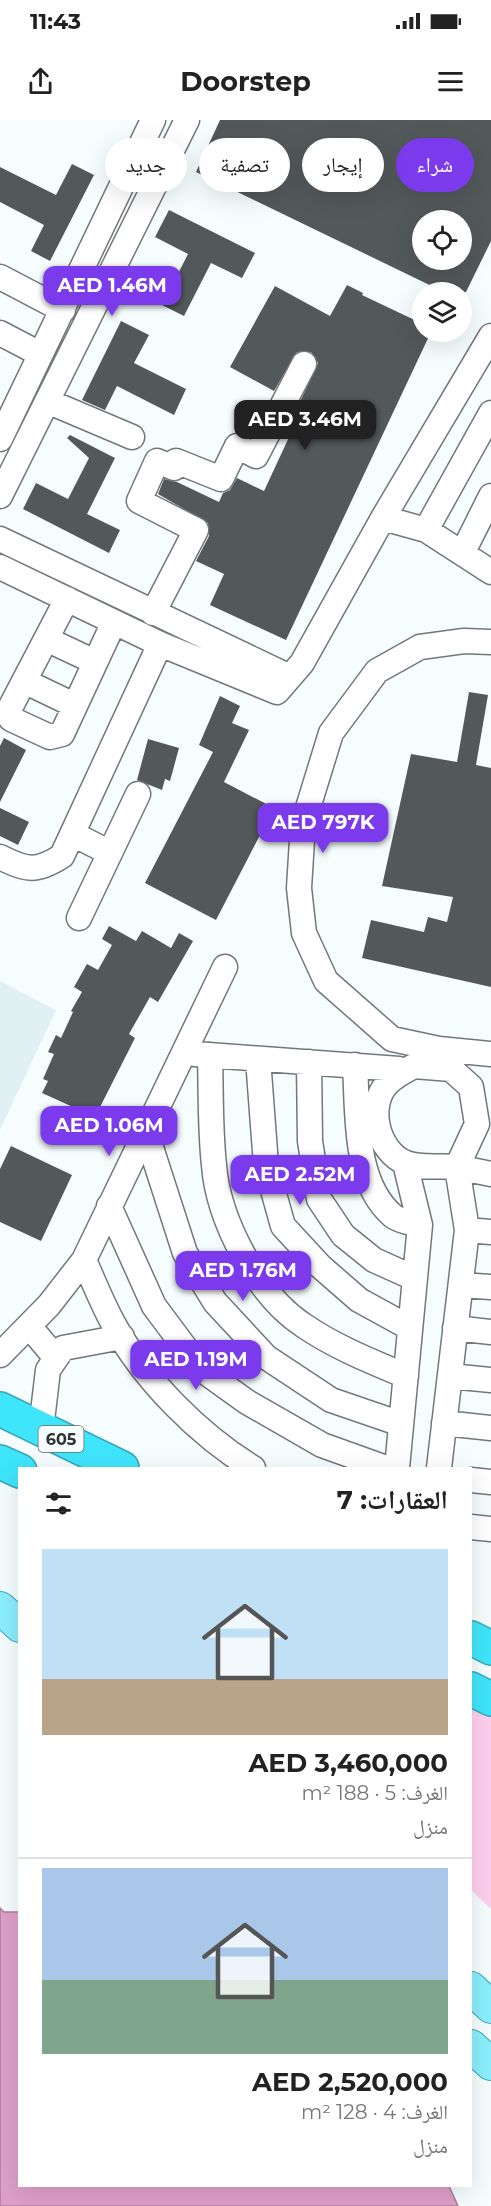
<!DOCTYPE html>
<html lang="ar">
<meta charset="utf-8">
<style>
:root{--surface:#fff;--page:#f2f2f2;--text:#222;--muted:#767676;--line:#e0e0e0;--accent:#7c3aed}
body{margin:0;font-family:Montserrat,"Noto Naskh Arabic",sans-serif;background:var(--page);color:var(--text);direction:rtl;height:100vh;display:flex;flex-direction:column;font-size:22px;white-space:nowrap}
*{box-sizing:border-box;margin:0}
p{font-size:20px;color:var(--muted)}
.icon{flex:none;width:33px;height:33px;fill:none;stroke:currentColor;stroke-width:2;stroke-linecap:round;stroke-linejoin:round}
.map{position:relative;flex:1;overflow:hidden;direction:ltr}
.details{position:absolute;left:18px;top:1347px;width:454px;height:720px;display:flex;flex-direction:column;background:var(--surface);border-radius:0px;box-shadow:0 6px 24px #0002;direction:rtl}
.details>*{flex:none}
.top-card{position:absolute;left:18px;top:18px;width:456px;height:54px;direction:rtl;display:flex;gap:12px}
.controls{position:absolute;left:412px;top:90px;display:grid;gap:12px}
.controls a{display:grid;place-items:center;width:60px;height:60px;border-radius:50%;background:var(--surface);box-shadow:0 6px 24px #0002;font-size:30px}
.price{position:absolute;translate:-50% -51px;padding:0 14px;border-radius:12px;background:var(--accent);color:#fff;font-size:20px;line-height:39px;filter:drop-shadow(0 2px 3px #0008)}
.price::after{content:'';position:absolute;left:50%;top:36px;width:18px;height:14px;margin-left:-9px;background:inherit;clip-path:polygon(0 0,100% 0,50% 100%)}
.price.selected{background:#222;color:#fff}
ul{padding:0;list-style:none}
li{display:grid;align-content:center;gap:12px;height:318px;padding:0 24px}
li+li{border-top:2px solid var(--line)}
li span{display:grid;place-items:center;height:186px;border-radius:0px;color:#555}
li>.icon{margin-inline-start:auto}
span .icon{width:108px;height:108px;fill:#fffc;stroke-width:1}
li b{font-size:26px}
h2{display:flex;justify-content:space-between;align-items:center;height:72px;padding:0 24px;font-size:26px}
.pill{padding:0 21px;border-radius:27px;background:var(--surface);box-shadow:0 6px 24px #0002;font-size:21px;line-height:54px}
.pill.selected{background:var(--accent);color:#fff}
.status{display:flex;justify-content:space-between;align-items:center;height:42px;padding:0 30px;background:var(--surface);direction:ltr}
.status svg{height:16px;fill:currentColor}
header{display:flex;justify-content:space-between;align-items:center;height:78px;padding:0 24px;background:var(--surface);font-size:27px;font-weight:700}
.map>svg:first-child{display:block}
</style>
<div class="status"><b>11:43</b><svg viewBox="0 0 49 12"><path d="M0 12V9h3v3zM5 12V6h3v6zM10 12V3h3v9zM15 12V0h3v12zM26 1h20v11H26zM47 4h2v5h-2z"/></svg></div>
<header><svg class="icon" aria-label="menu" viewBox="0 0 24 24"><path d="M4 6h16M4 12h16M4 18h16"/></svg>Doorstep<svg class="icon" aria-label="share" viewBox="0 0 24 24"><path d="M12 15V3M7 8l5-5 5 5M5 13v7h14v-7"/></svg></header>
<div class="map">
<svg width="491" height="2086" viewBox="0 0 491 2086">
<rect width="100%" height="100%" fill="#f6fdfe"/>
<path fill="#e0f0f3" d="M0,861L56,890L0,1010Z"/>
<path fill="#fecfee" d="M471,1586L491,1596V1789L471,1770Z"/>
<path fill="#dea0c9" stroke="#aa7f9c" stroke-width="1.5" d="M0,1788L4,1792H19L20,2066H449L458,2086H0Z"/>
<path fill="#53595a" fill-rule="evenodd" d="M220,0H491V121L466,172H444L196,52ZM423,100H462V140H423Z
M72,44L94,55L50,141L31,131L44,105L0,82V47L56,75Z
M169,90L255,133L242,158L211,143L184,196L162,185L188,134L155,117Z
M347,165L363,173L362,175L423,204V212H431L286,520L210,485L224,454L196,441L209,416L208,403L158,374L164,359L177,362L219,382L223,373L230,370L237,358L264,371L303,287L299,284L318,243L311,232H297L274,271L230,247L275,166L330,196Z
M121,201L149,215L134,243L186,269L174,295L117,266L105,290L82,280Z
M70,315L115,338L87,394L120,410L109,433L23,389L36,363L68,379L89,338L67,318Z
M469,572L488,575L476,645L491,648V867L362,838L371,800L424,812L428,797L447,802L453,777L382,766L411,634L457,642Z
M220,576L240,586L232,603L249,610L224,662L274,688L216,800L145,763L213,632L199,625Z
M4,618L26,630L0,682V626Z
M148,619L179,628L170,661L165,659L162,670L137,660Z
M0,688L29,702L18,725L0,716Z
M109,806L136,821L142,811L171,828L179,813L193,821L158,882L150,877L129,914L135,918L95,997L42,973L48,961L43,959L54,934L48,932L56,915L61,918L73,892L71,891L82,872L74,867L87,844L98,850L112,825L102,819Z
M11,1026L72,1055L41,1121L0,1102V1049Z"/>
<g fill="none" stroke-linecap="round" stroke-linejoin="round">
<g stroke="#727879" stroke-width="27">
<path id="minor" d="M0,157L63,190
M0,213L40,234
M47,281L132,317
M0,319L153,0
M0,376L187,0
M383,398L426,410L491,452
M426,410L491,293
M0,419L290,557
M463,432L491,376
M0,447L160,524L277,572L302,543L383,398L491,216
M67,479L10,588L11,599L50,617L62,614L114,502
M153,493L196,410L139,381L157,341L174,348L176,341L221,359L237,326L256,336L304,244
M46,519L95,542
M491,522L464,521L420,527L377,551L331,613L303,704L299,768L304,813L326,861L392,919L439,929L491,934
M24,561L74,585
M73,714L110,733
M0,737C27,751 37,752 62,736L160,524
M79,798L138,674
M195,934L399,949
M210,935C211,972 210,1009 214,1045C218,1099 257,1175 303,1205C335,1227 370,1241 406,1256
M258,939L266,1045L283,1106L320,1146L359,1180L410,1208
M309,942L310,1021L319,1079L343,1115L374,1140L414,1158
M355,945C358,993 353,1062 393,1096C399,1101 412,1103 420,1105
M414,946L451,949L471,967L477,1004L457,1047C440,1045 423,1049 406,1043C378,1032 366,987 387,964C393,957 405,951 414,946Z
M145,1009L185,1133L215,1182L266,1237L331,1280L401,1304
M109,1086L154,1186L201,1249L247,1282L322,1325L386,1348
M467,1110L491,1112
M84,1140C93,1160 102,1183 113,1203C143,1259 199,1315 253,1348
M461,1165L491,1167
M29,1206L56,1238
M455,1208L491,1212
M0,1235L49,1185L84,1140L225,847
M450,1256L491,1260
M444,1303L491,1308
M41,1309L48,1250L63,1228L122,1217
M397,1348L420,1105L405,1043
M439,1348L467,1110L457,1047L491,1054
M471,1360L491,1362
M471,1407L491,1409"/>
</g>
<g stroke="#3aa6b5" stroke-width="34">
<path id="major" d="M0,1488L20,1506
M471,1868L491,1887
M471,1926L491,1944"/>
</g>
<g stroke="#3aa6b5" stroke-width="36">
<path id="highway" d="M0,1289L122,1348
M0,1342L20,1351
M471,1518L491,1528
M471,1569L491,1579"/>
</g>
<use href="#minor" stroke="#fff" stroke-width="24"/>
<use href="#major" stroke="#8ceffd" stroke-width="32"/>
<use href="#highway" stroke="#3fe5fb" stroke-width="33"/>
</g>
<g text-anchor="middle" dominant-baseline="central" stroke-width="6" stroke-linejoin="round" paint-order="stroke">
<rect fill="#f6fdfe" stroke="#6b6f70" stroke-width="1.5" x="38.5" y="1306" width="45" height="26" rx="4.5"/>
<g font-size="16" font-weight="bold" fill="#303233">
<text x="61" y="1319">605</text>
</g>
</g>
</svg>
<div class="controls">
<a><svg class="icon" aria-label="locate" viewBox="0 0 24 24"><circle cx="12" cy="12" r="6"/><path d="M12 2v4M12 18v4M2 12h4M18 12h4"/></svg></a>
<a><svg class="icon" aria-label="layers" viewBox="0 0 24 24"><path d="M12 4l9 5-9 5-9-5zM3 14l9 5 9-5"/></svg></a>
</div>
<b class="price" style="left:112px;top:197px">AED 1.46M</b>
<b class="price selected" style="left:305px;top:331px">AED 3.46M</b>
<b class="price" style="left:323px;top:734px">AED 797K</b>
<b class="price" style="left:109px;top:1037px">AED 1.06M</b>
<b class="price" style="left:300px;top:1086px">AED 2.52M</b>
<b class="price" style="left:243px;top:1182px">AED 1.76M</b>
<b class="price" style="left:196px;top:1271px">AED 1.19M</b>
<div class="top-card">
<a class="pill selected">شراء</a>
<a class="pill">إيجار</a>
<a class="pill">تصفية</a>
<a class="pill">جديد</a>
</div>
<section class="details">
<h2>العقارات: 7<svg class="icon" aria-label="filters" viewBox="0 0 24 24"><path d="M4 7h16M4 17h16"/><circle cx="9" cy="7" r="2"/><circle cx="15" cy="17" r="2"/></svg></h2>
<ul>
<li><span style="background:linear-gradient(#bfe0f5 70%,#b9a48a 0)"><svg class="icon" aria-label="home" viewBox="0 0 24 24"><path d="M3 11l9-7 9 7M6 9v11h12V9"/></svg></span><div><b>AED 3,460,000</b><p>الغرف: 5 · 188 m²</p><p>منزل</p></div></li>
<li><span style="background:linear-gradient(#a9c7e8 60%,#7fa58c 0)"><svg class="icon" aria-label="home" viewBox="0 0 24 24"><path d="M3 11l9-7 9 7M6 9v11h12V9"/></svg></span><div><b>AED 2,520,000</b><p>الغرف: 4 · 128 m²</p><p>منزل</p></div></li>
</ul>
</section>
</div>
